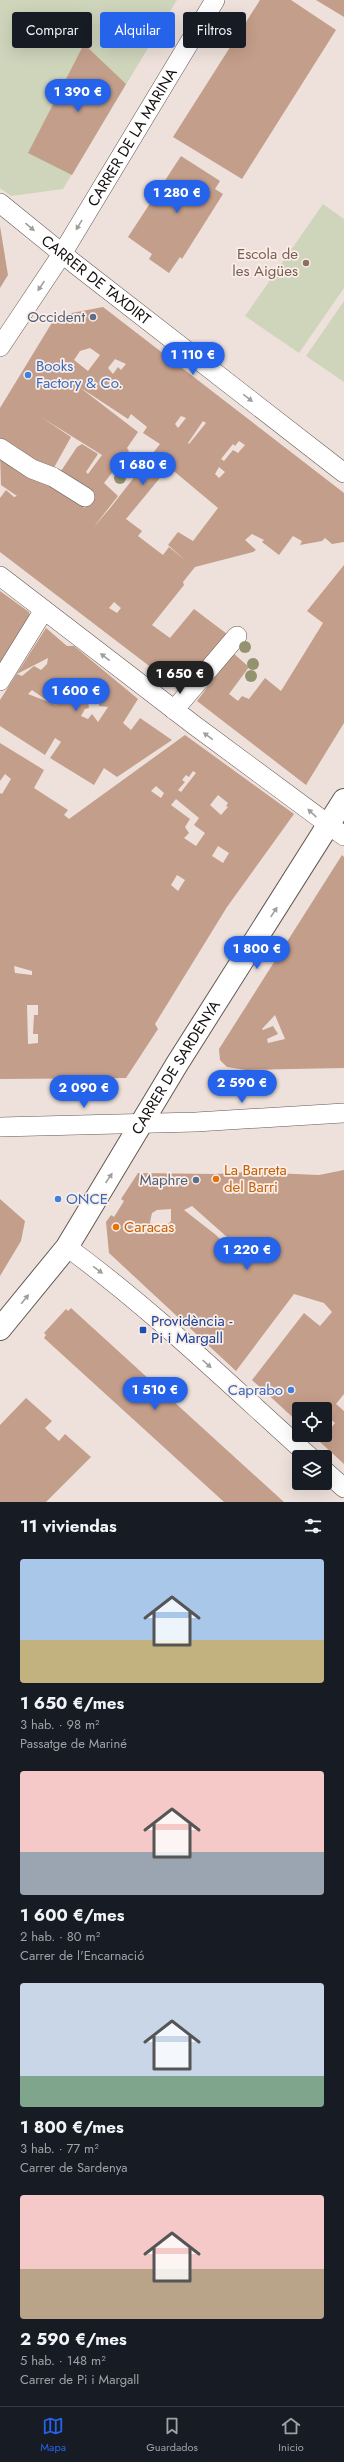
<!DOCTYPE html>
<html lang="es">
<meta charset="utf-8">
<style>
:root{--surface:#171b24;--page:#242831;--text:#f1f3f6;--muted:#9ea1a6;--line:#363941;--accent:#2563eb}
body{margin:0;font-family:Jost,sans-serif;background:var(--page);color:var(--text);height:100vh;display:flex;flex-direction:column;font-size:15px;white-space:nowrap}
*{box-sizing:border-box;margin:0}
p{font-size:13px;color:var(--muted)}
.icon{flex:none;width:22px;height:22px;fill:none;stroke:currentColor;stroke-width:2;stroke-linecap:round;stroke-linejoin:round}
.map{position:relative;height:1502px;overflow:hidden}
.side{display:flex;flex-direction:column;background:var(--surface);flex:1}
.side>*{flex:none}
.banner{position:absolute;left:12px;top:12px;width:320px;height:36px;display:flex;gap:8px}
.controls{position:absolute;left:292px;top:1402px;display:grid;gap:8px}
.controls a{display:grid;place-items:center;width:40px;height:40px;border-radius:4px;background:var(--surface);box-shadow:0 4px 16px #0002;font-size:20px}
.price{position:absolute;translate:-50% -34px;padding:0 9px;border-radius:14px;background:var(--accent);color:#fff;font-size:13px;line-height:26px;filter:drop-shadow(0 1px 2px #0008)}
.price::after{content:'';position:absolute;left:50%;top:24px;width:12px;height:9px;margin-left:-6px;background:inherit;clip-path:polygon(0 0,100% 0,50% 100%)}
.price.active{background:#222;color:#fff}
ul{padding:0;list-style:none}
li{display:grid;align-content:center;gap:8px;height:212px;padding:0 20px}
li span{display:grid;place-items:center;height:124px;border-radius:4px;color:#555}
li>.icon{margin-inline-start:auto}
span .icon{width:72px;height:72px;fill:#fffc;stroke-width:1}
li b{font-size:17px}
h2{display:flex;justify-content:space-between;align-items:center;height:48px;padding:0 20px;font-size:17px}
.pill{padding:0 14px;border-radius:4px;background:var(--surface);box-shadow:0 4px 16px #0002;font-size:14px;line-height:36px}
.pill.active{background:var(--accent);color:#fff}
.tab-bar{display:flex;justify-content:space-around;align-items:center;height:56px;border-top:1px solid var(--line);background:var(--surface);font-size:11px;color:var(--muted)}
.tab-bar a{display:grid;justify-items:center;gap:2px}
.tab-bar .active{color:var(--accent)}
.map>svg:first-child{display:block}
</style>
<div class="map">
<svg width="344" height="1502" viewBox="0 0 344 1502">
<rect width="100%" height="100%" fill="#eee1db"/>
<path fill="#ced5bb" d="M0,0H177L63,189L11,196L0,188Z
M323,204L344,219V288L299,353L245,316Z
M344,301V382L306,356Z"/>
<path fill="#c39e8a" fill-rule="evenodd" d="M260,0H291L336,30L242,179L173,137Z
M316,0H344V17Z
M84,44L126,84L72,175L28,153Z
M181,156L220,181L215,189L223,194L182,259L180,257L169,273L149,259L152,254L128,237Z
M0,226L8,275L0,288Z
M103,307L344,493V542L332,544L325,538L322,541L300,545L302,541L293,536L279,555L262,542L264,540L252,534L245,540L256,550L253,552L195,567L183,582L184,585L152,625L170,638L194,609L227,634L182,691L0,552V498L6,490L14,497L17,496L1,485L0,453L79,501L84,508L93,497L59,474L77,447L82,444L98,454L86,472L88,474L102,455L41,417L71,437L51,473L0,442V408L56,316ZM90,348L100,355L88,371L74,360L80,351ZM115,359L126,364L121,370L118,367L113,374L108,368ZM78,386L128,419L131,414L147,427L143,433L160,444L111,507L93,528L118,496L104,483L129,451L127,448L138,432ZM181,416L186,418L178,428L175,424ZM203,421L206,423L189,444L188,443ZM239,441L245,445L238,453L233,450L224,461L221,459L233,444L235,446ZM169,467L218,508L193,541L178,532L168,545L185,560L169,547L163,555L138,536L142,531L126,519ZM219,467L225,472L219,478L215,474ZM114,602L121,608L117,613L109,608Z
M344,565V723L306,785L197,701L233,653L249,667L229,694L238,701L242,696L249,699L265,678L281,691L323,623L307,611Z
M0,591L29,612L30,617L0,664Z
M46,628L67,646H74L138,699L123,723L131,730L140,718L172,740L117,777L104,768L94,785L50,758L61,742L55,738L45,755L0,726V700ZM48,658L47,664L41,670L34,666L22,676L17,674ZM32,690L45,699L59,706L28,694ZM95,701L99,702V706L108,707L98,722L92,714L88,719L81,716L85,709L89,708L88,702Z
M185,735L294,814L227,907L155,1024L158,1029L126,1078L0,1079V793L2,794L11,779L5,774L0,781V743L44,770L34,788L68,810L64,815L69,819ZM193,771L196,773L181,792L178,790L185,782L182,780L186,775L189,777ZM156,786L164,793L161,798L151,791ZM218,795L228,803L226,806L228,807L221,815L210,805ZM176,799L199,818L194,825L205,833L196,846L184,838L189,833L185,827L190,819L171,805ZM218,846L229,853L223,863L212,856ZM177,875L185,880L178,891L171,885ZM14,966L32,971V975L15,973ZM27,1005H38V1015H34L33,1034H38V1043L28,1044Z
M342,855L344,857V1068L246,1070L227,1067L220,1060L219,1049ZM275,1015L285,1039L268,1043L267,1039L278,1034L273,1026L263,1030L262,1029Z
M344,1170V1394L336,1404L344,1411V1464L320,1442L335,1423L327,1416L325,1418V1409H299V1423L252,1380L304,1313L320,1326L332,1312L324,1303L294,1294L236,1371L109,1253L106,1222L111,1215L114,1217L124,1201L121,1199L138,1173L215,1174L248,1172L319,1175ZM192,1206L245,1253L240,1259L216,1235L184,1210ZM171,1209V1221L159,1233L150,1222L152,1213L157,1210Z
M0,1199L25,1221L21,1241L0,1276Z
M71,1308L252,1473L284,1502H224L44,1338L46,1335L44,1333L66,1309L68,1311Z
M26,1398L52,1421L45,1428L49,1432L59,1441L65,1434L91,1457L46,1502H0V1425Z"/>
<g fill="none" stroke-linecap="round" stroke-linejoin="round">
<g stroke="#635853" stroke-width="20">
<g id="street">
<path id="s1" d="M0,203L75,264L344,473"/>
<path id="s2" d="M0,347L62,254L215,0"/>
<path d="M0,448L32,469L53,477L85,497"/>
<path d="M0,576L194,725L344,836"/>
<path d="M0,681L44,610"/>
<path d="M174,710L237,636"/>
<path d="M0,1127L196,1122L344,1113"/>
<path d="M67,1247C153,1310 230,1385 310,1457"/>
<path d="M325,1471L344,1488"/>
</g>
</g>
<g stroke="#635853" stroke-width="24">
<g id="secondary">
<path id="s3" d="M0,1329L67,1247L177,1064L344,800"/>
</g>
</g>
<use href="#street" stroke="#fff" stroke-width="19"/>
<use href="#secondary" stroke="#fff" stroke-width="22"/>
</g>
<g fill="#949370">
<circle cx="133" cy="468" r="6"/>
<circle cx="120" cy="478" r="6"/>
<circle cx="245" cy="647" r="6"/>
<circle cx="253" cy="664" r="6"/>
<circle cx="251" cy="676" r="6"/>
</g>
<defs><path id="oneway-solid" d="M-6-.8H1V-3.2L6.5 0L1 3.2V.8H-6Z"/></defs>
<g fill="#a19f9e">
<use href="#oneway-solid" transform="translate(79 225) rotate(121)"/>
<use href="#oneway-solid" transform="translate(30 227) rotate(40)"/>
<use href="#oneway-solid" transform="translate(41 286) rotate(124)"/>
<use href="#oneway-solid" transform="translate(248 398) rotate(38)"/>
<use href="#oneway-solid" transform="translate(105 657) rotate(-142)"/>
<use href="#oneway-solid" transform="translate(208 736) rotate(-144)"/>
<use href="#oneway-solid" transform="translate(312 813) rotate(-137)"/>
<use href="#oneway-solid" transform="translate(274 912) rotate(-57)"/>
<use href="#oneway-solid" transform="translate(109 1178) rotate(-56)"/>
<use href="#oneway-solid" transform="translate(98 1270) rotate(36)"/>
<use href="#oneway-solid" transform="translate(25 1299) rotate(-51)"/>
<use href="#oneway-solid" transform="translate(207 1364) rotate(42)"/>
</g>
<circle fill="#8d6e63" stroke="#fbeee8" stroke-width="1.5" cx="306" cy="263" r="4"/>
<g fill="#5c6f8a" stroke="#fbeee8" stroke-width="1.5">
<circle cx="93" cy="317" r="4"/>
<circle cx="196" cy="1180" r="4"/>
</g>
<g fill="#3f7fe0" stroke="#fbeee8" stroke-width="1.5">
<circle cx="28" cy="375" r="4"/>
<circle cx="58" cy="1199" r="4"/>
<circle cx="291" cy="1390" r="4"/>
</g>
<g fill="#e8710a" stroke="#fbeee8" stroke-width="1.5">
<circle cx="216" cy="1179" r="4"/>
<circle cx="116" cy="1227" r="4"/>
</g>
<rect fill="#1a4fb4" stroke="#fbeee8" stroke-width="1.5" x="139" y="1326" width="8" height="8" rx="2"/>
<g text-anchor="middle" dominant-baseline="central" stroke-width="3.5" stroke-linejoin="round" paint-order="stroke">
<g font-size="15" fill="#130f0d" stroke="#fbeee8">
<text stroke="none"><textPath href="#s2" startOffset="248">CARRER DE LA MARINA</textPath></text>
<text stroke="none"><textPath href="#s1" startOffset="123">CARRER DE TAXDIRT</textPath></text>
<text stroke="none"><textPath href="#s3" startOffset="316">CARRER DE SARDENYA</textPath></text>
</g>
<g font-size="15" fill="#785e54" stroke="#fbeee8" text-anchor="end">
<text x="298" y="254">Escola de<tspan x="298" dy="17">les Aigües</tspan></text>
</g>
<g font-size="15" fill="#4e5e75" stroke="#fbeee8" text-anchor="end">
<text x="85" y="317">Occident</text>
<text x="188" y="1180">Maphre</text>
</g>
<g font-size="15" fill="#366cbe" stroke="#fbeee8" text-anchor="start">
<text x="36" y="366">Books<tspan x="36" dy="17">Factory &amp; Co.</tspan></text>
<text x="66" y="1199">ONCE</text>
<text x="283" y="1390" text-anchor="end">Caprabo</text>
</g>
<g font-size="15" fill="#c56008" stroke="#fbeee8" text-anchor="start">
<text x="224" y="1170">La Barreta<tspan x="224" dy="17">del Barri</tspan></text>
<text x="124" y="1227">Caracas</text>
</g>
<g font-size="15" fill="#164399" stroke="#fbeee8" text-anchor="start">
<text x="151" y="1321">Providència -<tspan x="151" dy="17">Pi i Margall</tspan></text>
</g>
</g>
</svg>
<div class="controls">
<a><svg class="icon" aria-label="locate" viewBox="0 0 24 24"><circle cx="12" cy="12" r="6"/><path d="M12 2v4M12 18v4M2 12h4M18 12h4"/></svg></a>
<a><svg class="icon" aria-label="layers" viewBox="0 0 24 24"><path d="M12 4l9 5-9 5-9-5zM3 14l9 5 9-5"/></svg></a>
</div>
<b class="price" style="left:78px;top:113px">1 390 €</b>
<b class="price" style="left:177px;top:214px">1 280 €</b>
<b class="price" style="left:193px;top:376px">1 110 €</b>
<b class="price" style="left:143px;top:486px">1 680 €</b>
<b class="price active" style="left:180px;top:695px">1 650 €</b>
<b class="price" style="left:76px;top:712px">1 600 €</b>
<b class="price" style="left:257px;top:970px">1 800 €</b>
<b class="price" style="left:242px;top:1104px">2 590 €</b>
<b class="price" style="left:84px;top:1109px">2 090 €</b>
<b class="price" style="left:247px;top:1271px">1 220 €</b>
<b class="price" style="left:155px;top:1411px">1 510 €</b>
<div class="banner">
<a class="pill">Comprar</a>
<a class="pill active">Alquilar</a>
<a class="pill">Filtros</a>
</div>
</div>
<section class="side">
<h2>11 viviendas<svg class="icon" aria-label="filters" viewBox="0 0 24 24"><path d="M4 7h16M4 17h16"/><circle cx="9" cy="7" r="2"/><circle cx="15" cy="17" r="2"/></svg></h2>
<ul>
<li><span style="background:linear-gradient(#a9c7e8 65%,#c2b280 0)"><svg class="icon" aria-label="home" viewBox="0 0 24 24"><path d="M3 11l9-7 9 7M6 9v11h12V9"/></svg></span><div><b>1 650 €/mes</b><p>3 hab. · 98 m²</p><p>Passatge de Mariné</p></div></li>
<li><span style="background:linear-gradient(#f6c9c9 65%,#9aa5b1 0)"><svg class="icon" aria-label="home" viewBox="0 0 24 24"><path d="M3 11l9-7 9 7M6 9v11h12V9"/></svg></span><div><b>1 600 €/mes</b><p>2 hab. · 80 m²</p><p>Carrer de l'Encarnació</p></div></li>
<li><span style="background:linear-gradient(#c9d6e8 75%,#7fa58c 0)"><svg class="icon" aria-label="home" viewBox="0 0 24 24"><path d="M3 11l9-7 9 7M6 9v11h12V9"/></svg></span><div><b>1 800 €/mes</b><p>3 hab. · 77 m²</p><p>Carrer de Sardenya</p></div></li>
<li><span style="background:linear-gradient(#f6c9c9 60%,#b9a48a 0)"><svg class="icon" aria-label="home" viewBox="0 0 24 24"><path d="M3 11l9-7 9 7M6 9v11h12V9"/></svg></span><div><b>2 590 €/mes</b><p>5 hab. · 148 m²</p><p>Carrer de Pi i Margall</p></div></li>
</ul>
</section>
<nav class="tab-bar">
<a class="active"><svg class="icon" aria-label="map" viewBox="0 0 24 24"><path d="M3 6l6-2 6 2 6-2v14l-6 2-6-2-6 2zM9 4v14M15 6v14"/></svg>Mapa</a>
<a><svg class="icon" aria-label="saved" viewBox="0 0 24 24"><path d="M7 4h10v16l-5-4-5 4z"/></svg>Guardados</a>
<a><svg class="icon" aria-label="home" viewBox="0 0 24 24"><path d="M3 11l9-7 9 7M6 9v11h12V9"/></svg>Inicio</a>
</nav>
